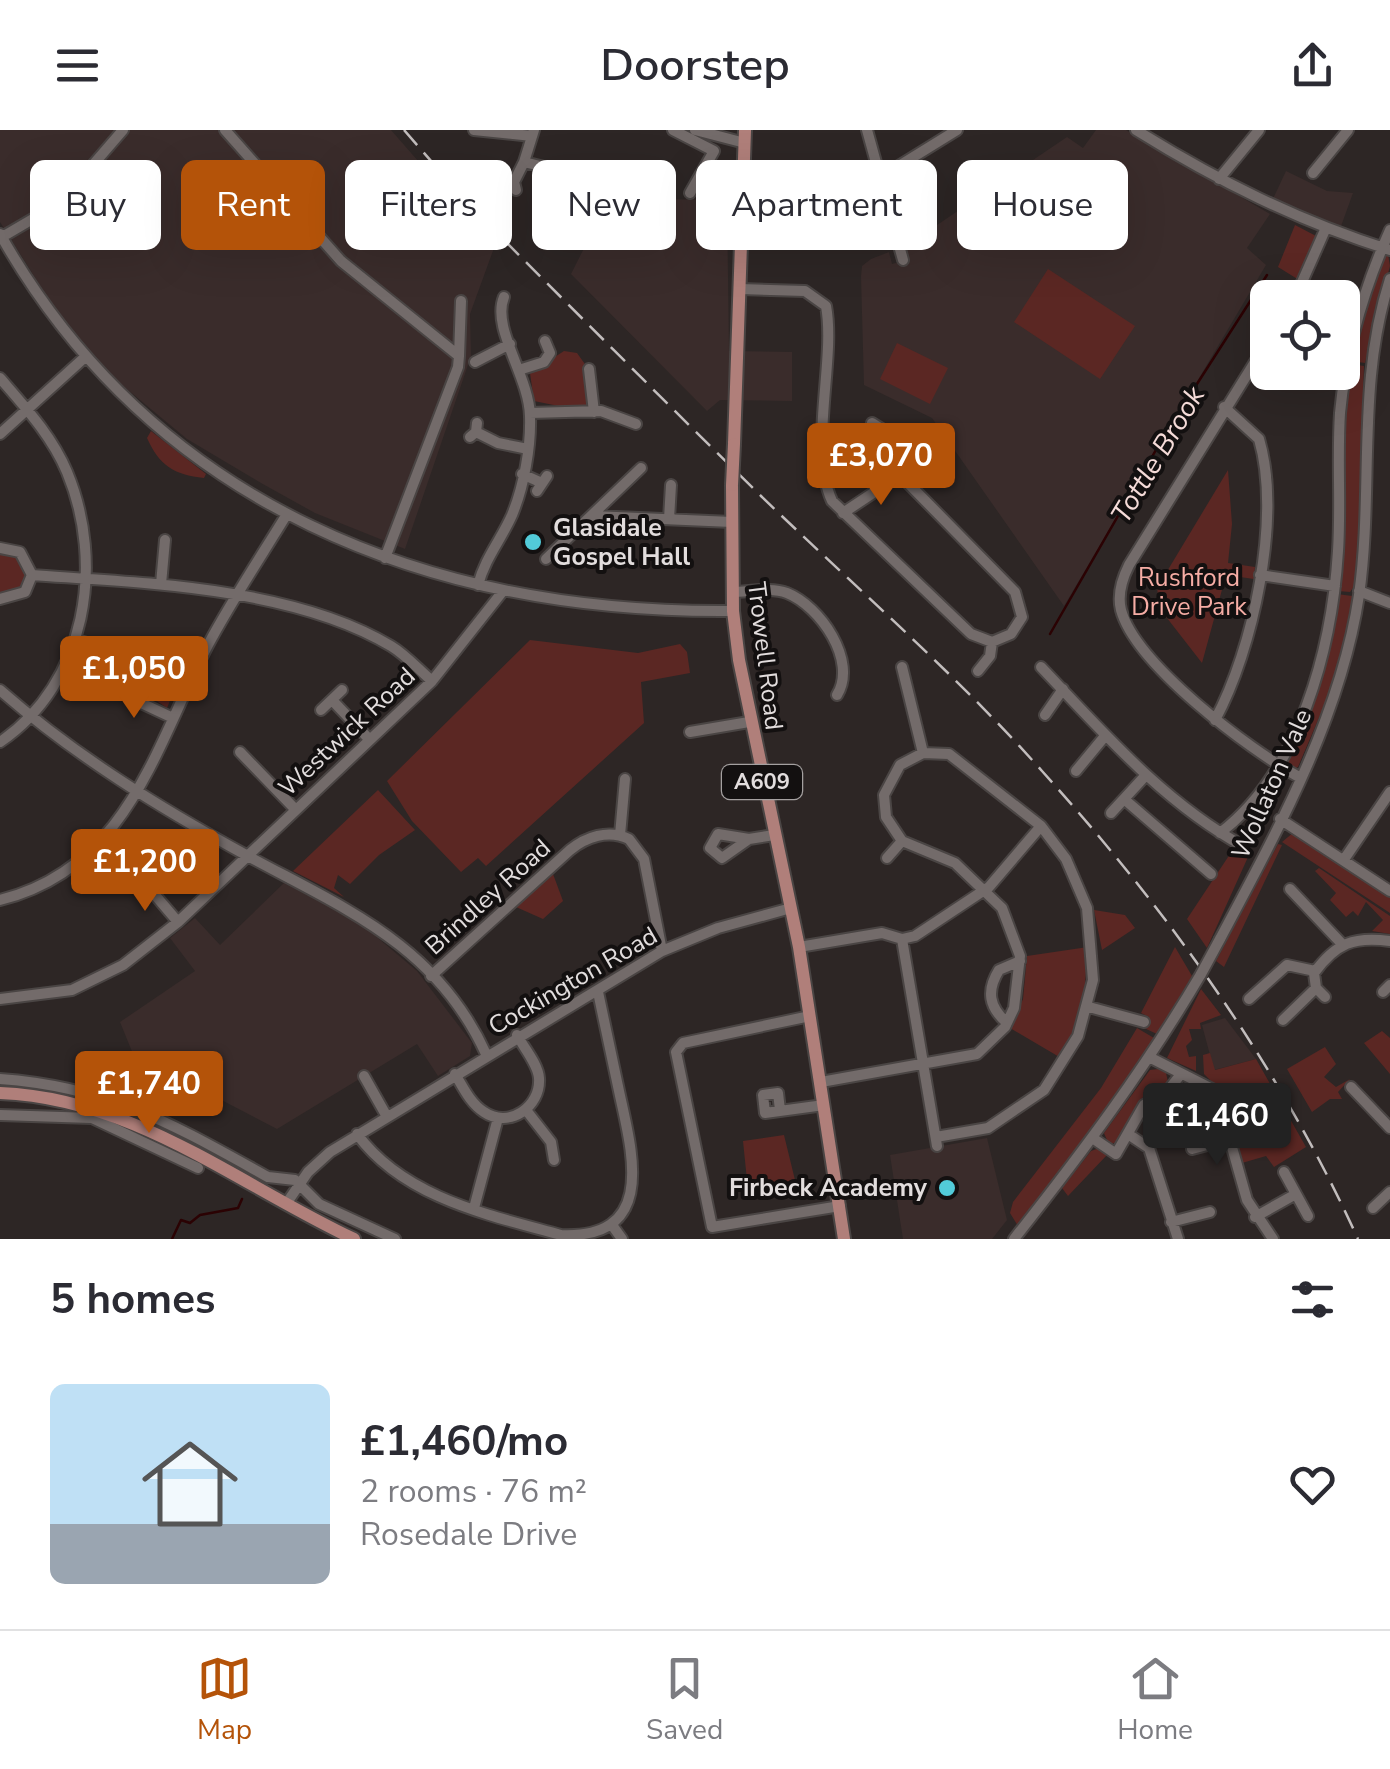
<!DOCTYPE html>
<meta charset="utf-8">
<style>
:root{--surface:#fff;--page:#f2f2f3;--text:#2b2b33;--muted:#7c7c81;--line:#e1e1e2;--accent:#b45309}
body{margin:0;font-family:"Nunito Sans",sans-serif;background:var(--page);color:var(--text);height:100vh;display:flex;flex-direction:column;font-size:38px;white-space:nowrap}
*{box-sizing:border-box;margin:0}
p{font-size:32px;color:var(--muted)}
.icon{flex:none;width:55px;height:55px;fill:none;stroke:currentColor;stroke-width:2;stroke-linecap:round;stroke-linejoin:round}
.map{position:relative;height:1109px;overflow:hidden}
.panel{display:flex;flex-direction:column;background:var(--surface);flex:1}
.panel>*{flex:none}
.guide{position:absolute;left:30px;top:30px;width:1330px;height:90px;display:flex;gap:20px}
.controls{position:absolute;left:1250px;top:150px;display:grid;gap:20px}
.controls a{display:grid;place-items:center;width:110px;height:110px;border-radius:15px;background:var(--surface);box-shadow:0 10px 40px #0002;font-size:50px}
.price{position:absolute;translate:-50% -85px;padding:0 22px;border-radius:10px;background:var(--accent);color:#fff;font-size:32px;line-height:65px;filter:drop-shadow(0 2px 5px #0008)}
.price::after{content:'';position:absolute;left:50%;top:60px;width:30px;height:22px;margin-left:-15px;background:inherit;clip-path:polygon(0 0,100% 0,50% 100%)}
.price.selected{background:#222;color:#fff}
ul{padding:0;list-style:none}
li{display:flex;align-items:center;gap:30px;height:250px;padding:0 50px}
li span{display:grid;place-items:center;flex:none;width:280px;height:200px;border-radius:15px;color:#555}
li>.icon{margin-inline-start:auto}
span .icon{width:120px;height:120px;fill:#fffc;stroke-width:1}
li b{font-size:42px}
h2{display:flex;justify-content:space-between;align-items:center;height:120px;padding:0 50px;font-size:42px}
.chip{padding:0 35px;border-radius:15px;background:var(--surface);box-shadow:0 10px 40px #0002;font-size:35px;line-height:90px}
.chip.selected{background:var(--accent);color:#fff}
header{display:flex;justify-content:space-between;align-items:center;height:130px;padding:0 50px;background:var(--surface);font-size:45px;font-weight:600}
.dock{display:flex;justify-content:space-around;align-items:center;height:140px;border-top:2px solid var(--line);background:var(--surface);font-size:28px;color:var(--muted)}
.dock a{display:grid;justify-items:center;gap:5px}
.dock .selected{color:var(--accent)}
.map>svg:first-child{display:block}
</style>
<header><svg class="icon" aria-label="menu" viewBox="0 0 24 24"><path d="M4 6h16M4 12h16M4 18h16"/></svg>Doorstep<svg class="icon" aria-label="share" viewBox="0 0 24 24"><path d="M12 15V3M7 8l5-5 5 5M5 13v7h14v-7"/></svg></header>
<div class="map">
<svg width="1390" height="1109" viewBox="0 0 1390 1109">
<rect width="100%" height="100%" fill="#2d2625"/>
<path fill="#3a2c2b" d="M0,0H391L494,118L470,184L471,226L405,419L315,383L261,353L187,309L105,241L56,181L0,92Z
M1096,0H1126L1270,84L1247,118L1266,135L1064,476L932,288L864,255L861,147L862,136L871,129L889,122L892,134L909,129L906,116L1067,7L1083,18Z
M624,39L657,56L658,69L727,70L729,221L792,222V271L720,270L707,281L571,144Z
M1286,41L1327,61L1353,63L1340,99L1272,71Z
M284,753L359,792L417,841L472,913L470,926L438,946L417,914L277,999L133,924L120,892L195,841L170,808L195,788L220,815Z
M1225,888L1256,929L1214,940L1202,895Z
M987,1008L1007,1090L992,1109H903L890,1025Z"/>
<path fill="#5b2723" d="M1295,95L1316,106L1299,150L1278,137Z
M1388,124L1390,136L1365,233L1351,231L1383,125Z
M1048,139L1135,196L1100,249L1014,192Z
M897,213L948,238L930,274L880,249Z
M564,221L577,223L587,237L583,242L589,277L583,281L534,271L530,243Z
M1350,234L1364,236L1358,417L1355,455L1350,462L1338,461L1343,293Z
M151,301L206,344L204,348C174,345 159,335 147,308Z
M1228,340L1232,394L1228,433L1255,437L1254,449L1226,445L1202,533L1160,479L1157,458Z
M0,422L17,425L27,444L17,462L0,465Z
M1337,464L1352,466C1349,524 1321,583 1298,637L1292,640L1284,632Z
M530,510L638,523L680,514L687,522L690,543L641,552L644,593L486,736L478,728L461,742L412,691L387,651Z
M84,517L106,523L109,530L102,549L71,533L77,519Z
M160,527L184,536L167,578L141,560L148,538Z
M378,660L415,700L379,725L350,754L338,745L334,758L344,767L293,741Z
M1294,702L1390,766V783L1282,712Z
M1278,714L1282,715L1224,837L1216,831Z
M1234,718L1248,727L1207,818L1187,789Z
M1319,738L1390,786V804L1372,801L1383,790L1366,772L1358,786L1353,781L1346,787L1330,770L1336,763L1315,741Z
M553,744L563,771L543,789L516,777Z
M1094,780L1125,785L1135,798L1102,820Z
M1088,817L1083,879L1061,928L1010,898L1023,869L1027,826Z
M1175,817L1192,846L1157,904L1144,898L1149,887L1141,883Z
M1201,859L1221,885L1200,893L1201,899H1189L1192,910L1186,916L1189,927L1196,926V941L1167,928Z
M1137,898L1154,908L1153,915L1109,981L1018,1096L1010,1083L1013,1072L1101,958Z
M1382,901L1390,908V944L1364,913Z
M1325,917L1336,934L1324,947L1336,957L1350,949L1338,962L1342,969H1330L1312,982L1287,939Z
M1210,923L1215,940L1256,929L1306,1017L1274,1037L1266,1026L1242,1033L1223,963L1204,944L1203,925Z
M1158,939L1166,943L1168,952L1142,968L1119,1011L1109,1015L1104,1003L1150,940Z
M784,1005L795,1050L748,1060L743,1011Z
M1099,1018L1107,1025L1068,1066L1062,1058L1091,1021Z"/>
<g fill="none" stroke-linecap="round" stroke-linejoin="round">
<path stroke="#2b0203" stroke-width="2.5" d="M1050,504L1168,299L1267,145
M172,1109L181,1090L190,1093L200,1085L238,1078L242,1069"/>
<g stroke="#4a4544" stroke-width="14">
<path id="minor" d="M225,0L341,131L459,226L458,237L385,428
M474,0L532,6
M534,0L524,32L564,42L592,57
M673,0L714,21L690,63
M695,0L745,13
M867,0L903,130
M1136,0C1218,51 1298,91 1390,120
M1313,43L1348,0
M881,47L957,0
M498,49L514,52
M1219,49L1259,0
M516,60L514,52L524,32
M789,93L792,99L786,102L783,96Z
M741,98L783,97
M556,102L584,53
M0,104C154,376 430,484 733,481
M2,107L60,73L123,0
M740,159L805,161L826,176C836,230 808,319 832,371L971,504L992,512L1011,504L1022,487L1015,462L900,345L888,303L872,293
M1295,168L1325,100
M1268,211L1129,435C1122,449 1117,464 1121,480C1136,535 1250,620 1299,647
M459,226L461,171
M475,232L510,214
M522,239L544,232L550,223L545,211
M589,239L594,282
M0,248C25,277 52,306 67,342C105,433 87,553 0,612
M530,283L601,281L636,294
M476,302L498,313L528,319
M0,304L84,228
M470,307L476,302L477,293
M522,344L542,353
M537,361L547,346
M843,383L900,345
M593,386L732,392
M669,389L671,355
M0,418L20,422L32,445L25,462L0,469
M546,429L641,338
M32,445C143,453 293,457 391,516C406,525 419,540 432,551
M1260,445L1335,456
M161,454L165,410
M478,455C485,428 501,410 512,385C524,356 531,317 530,286C529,246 491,198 504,167
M1359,461L1390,473
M732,462C749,462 771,457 787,463C820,476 858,531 837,565
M76,510L112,520L117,531
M112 543a16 16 0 1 1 32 0a16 16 0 1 1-32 0Z
M902,537L923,623
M1041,537C1103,602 1163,672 1243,716
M978,541L990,526L992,512
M135,556L141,573L173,588
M0,560C74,625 160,678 246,725C343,778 436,814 486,924
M332,570L368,608
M321,580L342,560
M1045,585L1063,559
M1215,590C1253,520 1282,387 1259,309L1224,277
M690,602L749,592
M240,622L294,678
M1076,641L1105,606
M1124,669L1211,744
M1111,683L1146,645
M1280,689L1390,761
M1220,703C1300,642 1332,518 1338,421C1341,375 1337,329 1340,283C1346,220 1364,158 1390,100
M620,705L625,649
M749,709L718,704L710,718L722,728L749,709L774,705
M887,728L902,711
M1345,728L1390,662
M143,751L178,792
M1290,759L1342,814
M0,770C128,738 155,617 208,515C232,470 260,428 287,384
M902,809L937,1016
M1220,809C1277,702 1341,586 1359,465C1374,359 1356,254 1390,149
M799,817L882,803L902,809L915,806L989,757L1041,696
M431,846L570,720C586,707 608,699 629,709L644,729L662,821
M1383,862L1390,855
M1325,867L1316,858L1314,843C1336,813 1354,806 1390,811
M0,869L72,860L123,835L178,792L432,551L503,461
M1249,869L1287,835L1315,841
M1089,877L1144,892
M810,886L683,913L676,922L712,1097L840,1076
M1283,890L1316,858
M1007,893C989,877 986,861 999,840L1020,831
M1151,928L1216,961L1247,1070L1273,1109
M455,944C463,957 470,973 484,982C509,999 541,977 539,948C538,934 524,918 517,905
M364,946L386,985
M0,949C111,957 174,995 268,1047L295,1050L319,1074L395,1109
M821,952L977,924L1005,897L1014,878L1020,826L1002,778L955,733L902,711L886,687L884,665L900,635L923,623L949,624L1041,696L1066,729L1087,778L1093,850L1078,906L1044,960L988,998L936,1007
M1351,957L1390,998
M526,980L551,1012L554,1030
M780,980L778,963L763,965L765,983L824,975
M0,985L92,988L198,1038
M357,1004C404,1068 489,1085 561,1105C658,1109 632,1022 619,961C612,928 605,895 598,862
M1128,1004L1149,1018L1178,1109
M1094,1009L1116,1024L1144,975L1170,958L1181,944
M1192,1019L1230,1009
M1284,1042L1308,1086
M286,1074L308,1042L330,1022L662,821L718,798L791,778
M474,1078L498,988
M1373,1078L1390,1062
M1255,1087L1296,1064
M1171,1092L1210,1082
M612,1095L622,1109
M1014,1109C1082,1023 1145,939 1201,844"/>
</g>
<g stroke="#4a4544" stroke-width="16">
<path id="major" d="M734,314L745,0
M732,355L733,481L739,530L799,817L844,1109
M0,963C134,968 237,1054 354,1109"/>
</g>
<use href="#minor" stroke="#736b6a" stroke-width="10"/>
<use href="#major" stroke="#b07f7a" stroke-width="12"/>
<path stroke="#c2bdbd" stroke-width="2.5" stroke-dasharray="20 10" stroke-linecap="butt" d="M404,0L472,78C568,174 664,271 761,366C855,457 955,543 1042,641C1169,782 1279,936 1358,1109"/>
<g stroke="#4a4544" stroke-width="14" stroke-linecap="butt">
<path id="minor-bridge" d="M1201,844L1220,809"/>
</g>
<g stroke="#4a4544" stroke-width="16" stroke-linecap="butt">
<path id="major-bridge" d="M732,355L734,314"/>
</g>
<use href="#minor-bridge" stroke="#736b6a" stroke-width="10"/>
<use href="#major-bridge" stroke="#b07f7a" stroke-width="12"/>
</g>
<g fill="#52cbd9" stroke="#131010" stroke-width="4">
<circle cx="533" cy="412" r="10"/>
<circle cx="947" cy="1058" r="10"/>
</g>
<g text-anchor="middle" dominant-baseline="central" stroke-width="8" stroke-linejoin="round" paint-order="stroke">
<rect fill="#131010" stroke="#a4a0a0" stroke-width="2.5" x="722" y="635" width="80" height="34" rx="8"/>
<g font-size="22" font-weight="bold" fill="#e2dddd">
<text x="762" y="652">A609</text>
</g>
<g font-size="25" font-weight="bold" fill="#e2dddd" stroke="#131010" text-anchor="start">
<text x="553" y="398">Glasidale<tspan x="553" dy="29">Gospel Hall</tspan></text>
<text x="927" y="1058" text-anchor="end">Firbeck Academy</text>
</g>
<g font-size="25" fill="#f6ada5" stroke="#131010">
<text x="1189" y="448">Rushford<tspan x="1189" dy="29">Drive Park</tspan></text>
</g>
<g font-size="25" fill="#e2dddd" stroke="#131010">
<text transform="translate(765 526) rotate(83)">Trowell Road</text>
<text transform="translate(347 602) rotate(-43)">Westwick Road</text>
<text transform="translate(1272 654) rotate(-66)">Wollaton Vale</text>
<text transform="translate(488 767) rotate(-42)">Brindley Road</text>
<text transform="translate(573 851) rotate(-30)">Cockington Road</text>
</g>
<g font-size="28" font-style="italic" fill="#f5dbd8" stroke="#131010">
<text transform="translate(1158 325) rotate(-59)">Tottle Brook</text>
</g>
</g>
</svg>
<div class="controls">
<a><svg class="icon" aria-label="locate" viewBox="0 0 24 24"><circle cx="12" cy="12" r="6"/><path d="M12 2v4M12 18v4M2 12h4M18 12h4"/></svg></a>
</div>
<b class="price" style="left:881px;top:378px">£3,070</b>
<b class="price" style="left:134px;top:591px">£1,050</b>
<b class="price" style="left:145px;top:784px">£1,200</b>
<b class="price" style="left:149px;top:1006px">£1,740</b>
<b class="price selected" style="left:1217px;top:1038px">£1,460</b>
<div class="guide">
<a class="chip">Buy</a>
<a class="chip selected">Rent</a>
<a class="chip">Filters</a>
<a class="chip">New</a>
<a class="chip">Apartment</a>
<a class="chip">House</a>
</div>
</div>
<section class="panel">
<h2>5 homes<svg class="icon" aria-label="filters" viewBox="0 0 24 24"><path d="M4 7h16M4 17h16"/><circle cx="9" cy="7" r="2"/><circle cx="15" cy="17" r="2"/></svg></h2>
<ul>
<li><span style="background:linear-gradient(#bfe0f5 70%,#9aa5b1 0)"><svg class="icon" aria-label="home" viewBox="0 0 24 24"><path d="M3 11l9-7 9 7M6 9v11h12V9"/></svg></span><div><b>£1,460/mo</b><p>2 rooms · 76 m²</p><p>Rosedale Drive</p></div><svg class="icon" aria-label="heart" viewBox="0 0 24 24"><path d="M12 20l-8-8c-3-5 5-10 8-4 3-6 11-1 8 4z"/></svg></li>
</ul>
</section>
<nav class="dock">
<a class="selected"><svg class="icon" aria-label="map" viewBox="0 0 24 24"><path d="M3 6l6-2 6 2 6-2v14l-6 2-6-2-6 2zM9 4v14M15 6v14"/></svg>Map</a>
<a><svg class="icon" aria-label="saved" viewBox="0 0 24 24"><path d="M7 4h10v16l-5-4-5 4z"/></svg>Saved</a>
<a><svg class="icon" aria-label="home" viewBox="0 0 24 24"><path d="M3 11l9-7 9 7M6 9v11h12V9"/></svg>Home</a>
</nav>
